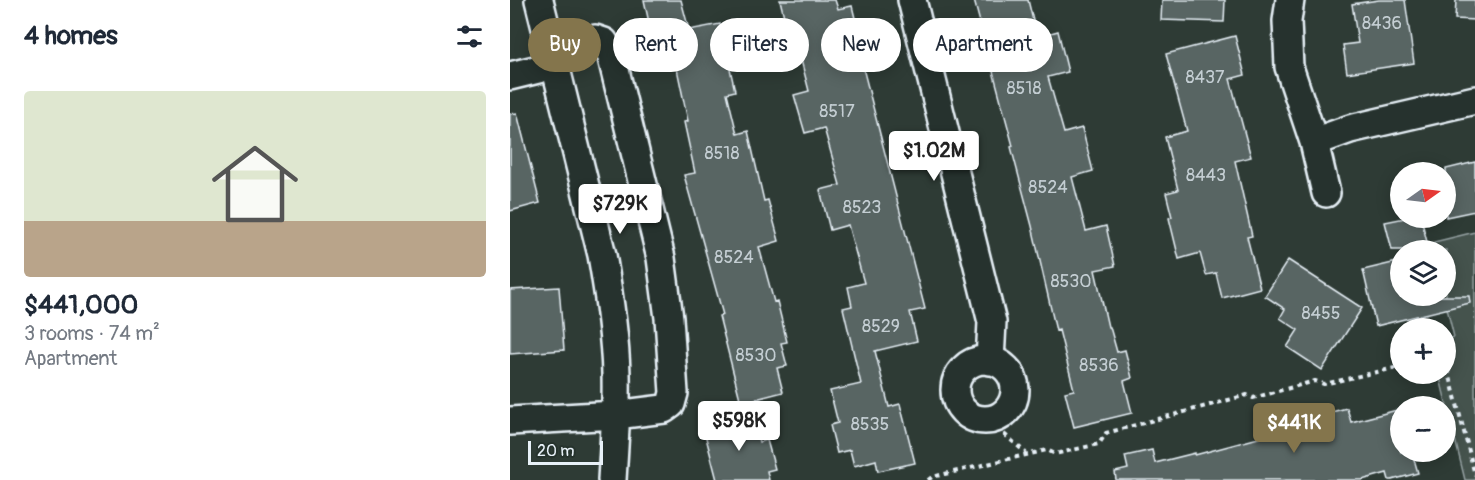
<!DOCTYPE html>
<meta charset="utf-8">
<style>
:root{--surface:#fff;--page:#f6f6f7;--text:#1f2937;--muted:#747a83;--accent:#84754c}
body{margin:0;font-family:Pangolin,sans-serif;background:var(--page);color:var(--text);height:100vh;display:flex;flex-direction:column;font-size:22px;white-space:nowrap}
*{box-sizing:border-box;margin:0}
p{font-size:20px;color:var(--muted)}
.icon{flex:none;width:33px;height:33px;fill:none;stroke:currentColor;stroke-width:2;stroke-linecap:round;stroke-linejoin:round}
.map{position:relative;flex:1;overflow:hidden}
.panel{display:flex;flex-direction:column;background:var(--surface);width:510px}
.panel>*{flex:none}
.hud{position:absolute;left:18px;top:18px;width:570px;height:54px;display:flex;gap:12px}
.needle{width:39px;rotate:76deg}
.controls{position:absolute;left:880px;top:162px;display:grid;gap:12px}
.controls a{display:grid;place-items:center;width:66px;height:66px;border-radius:50%;background:var(--surface);box-shadow:0 3px 15px #0003;font-size:30px}
.scale{position:absolute;left:18px;bottom:15px;width:75px;box-sizing:border-box;padding-left:6px;border:3px solid #e8f1f8;border-top:0;font-size:16px;line-height:21px;white-space:nowrap;color:#e8f1f8;-webkit-text-stroke:4px #26332d;paint-order:stroke}
.price{position:absolute;translate:-50% -51px;padding:0 14px;border-radius:6px;background:#fff;color:#222;font-size:20px;line-height:39px;filter:drop-shadow(0 2px 3px #0008)}
.price::after{content:'';position:absolute;left:50%;top:36px;width:18px;height:14px;margin-left:-9px;background:inherit;clip-path:polygon(0 0,100% 0,50% 100%)}
.price.active{background:var(--accent);color:#fff}
ul{padding:0;list-style:none}
li{display:grid;align-content:center;gap:12px;height:318px;padding:0 24px}
li span{display:grid;place-items:center;height:186px;border-radius:6px;color:#555}
li>.icon{margin-inline-start:auto}
span .icon{width:108px;height:108px;fill:#fffc;stroke-width:1}
li b{font-size:26px}
h2{display:flex;justify-content:space-between;align-items:center;height:72px;padding:0 24px;font-size:26px}
.chip{padding:0 21px;border-radius:27px;background:var(--surface);box-shadow:0 3px 15px #0003;font-size:21px;line-height:54px}
.chip.active{background:var(--accent);color:#fff}
main{display:flex;flex:1;min-height:0}
.map>svg:first-child{display:block}
</style>
<main>
<section class="panel">
<h2>4 homes<svg class="icon" aria-label="filters" viewBox="0 0 24 24"><path d="M4 7h16M4 17h16"/><circle cx="9" cy="7" r="2"/><circle cx="15" cy="17" r="2"/></svg></h2>
<ul>
<li><span style="background:linear-gradient(#dfe7d0 70%,#b9a48a 0)"><svg class="icon" aria-label="home" viewBox="0 0 24 24"><path d="M3 11l9-7 9 7M6 9v11h12V9"/></svg></span><div><b>$441,000</b><p>3 rooms · 74 m²</p><p>Apartment</p></div></li>
</ul>
</section>
<div class="map">
<svg width="965" height="480" viewBox="0 0 965 480">
<rect width="100%" height="100%" fill="#2e3b35"/>
<filter id="ink" filterUnits="userSpaceOnUse"><feTurbulence type="fractalNoise" baseFrequency=".0167" numOctaves="2"/><feDisplacementMap in="SourceGraphic" scale="12" xChannelSelector="R" yChannelSelector="G"/><feConvolveMatrix kernelMatrix="1 2 1 2 8 2 1 2 1" color-interpolation-filters="sRGB"/></filter>
<g filter="url(#ink)">
<path fill="#45524e" stroke="#96a2a3" stroke-width="1.5" d="M965,232V480H955L929,374H936V339L944,337L934,296H936V250H922L920,243Z"/>
<path fill="#596563" stroke="#e8f1f8" stroke-width="1.5" d="M134,0H171L179,30L210,24L225,91L217,93L227,134L238,131L254,201L258,200L269,241L249,247L264,302L267,301L277,342L271,343L277,366L267,368L273,392L231,403L209,316L213,315L174,175L185,173L174,122L178,121L166,64L149,68Z
M270,0H325L328,9L342,6L356,63L352,64L415,309L400,312L407,341L365,351L379,407L390,404L405,463L368,471L366,460L344,466L340,450L327,453L320,425L328,423L320,391L351,384L333,308L342,306L338,287L354,283L338,225L320,230L310,190L330,185L314,128L295,133L284,95L299,91L289,52L276,56L269,26L276,25Z
M464,0H518L527,37L548,31L558,72L538,77L554,133L572,128L583,171L562,177L576,231L596,226L605,266L585,270L598,327H600L607,352L615,350L622,378L614,381L622,413L564,427L555,392L564,390L549,330L546,331L522,226L501,147L503,146Z
M652,0H715L714,22L651,20Z
M869,0H895L904,63L837,73L833,45L848,43L842,4Z
M946,0H965V20L945,19Z
M725,36L735,75L720,79L741,157L725,161L742,236L737,237L750,288L712,298L706,273L696,275L690,253L669,259L659,218L662,217L656,193L668,190L655,137L677,131L656,54Z
M7,113L30,203L0,211V114Z
M965,162V211L936,217V169Z
M895,218H911L919,250H882L875,222Z
M778,260L852,308L812,370L777,347L788,330L770,318L775,309L755,296Z
M891,261V296H959L960,303L866,326L853,270Z
M49,287L54,350L0,354V290Z
M837,408L841,422L891,409V452H902L908,473L882,480H879L877,473L852,480H606L605,472L618,469L615,456L642,450L645,463L685,453V455L793,426L791,420Z
M243,418L249,442L257,440L265,469L257,471L259,480H207L194,430Z"/>
<g fill="none" stroke-linecap="round" stroke-linejoin="round">
<g stroke="#e8f1f8" stroke-width="32">
<path id="minor" d="M29,0L92,255C99,295 105,334 106,374C107,410 104,445 102,480
M402,0L482,322L480,361
M780,0L777,21L779,67L804,142L816,193
M0,76L45,65
M804,142L840,129L965,100
M445 390a30 30 0 1 1 60 0a30 30 0 1 1-60 0Z
M0,421L106,415L154,409L161,404L164,393L159,318L151,258L101,54L94,42L85,39L41,49"/>
</g>
<path stroke="#e8f1f8" stroke-width="4" stroke-dasharray="4.5 4.5" stroke-linecap="butt" d="M936,361L965,475
M494,434L516,453
M418,480L422,477L537,450L545,454L589,444L596,433L737,395L743,398L805,381L814,384L889,367L891,364"/>
<use href="#minor" stroke="#26332d" stroke-width="27"/>
</g>
</g>
<g text-anchor="middle" dominant-baseline="central" stroke-width="6" stroke-linejoin="round" paint-order="stroke">
<g font-size="18" fill="#c4ced3">
<text x="872" y="23">8436</text>
<text x="695" y="77">8437</text>
<text x="514" y="88">8518</text>
<text x="327" y="111">8517</text>
<text x="212" y="153">8518</text>
<text x="696" y="175">8443</text>
<text x="538" y="187">8524</text>
<text x="352" y="207">8523</text>
<text x="224" y="257">8524</text>
<text x="561" y="281">8530</text>
<text x="811" y="313">8455</text>
<text x="371" y="326">8529</text>
<text x="246" y="355">8530</text>
<text x="589" y="365">8536</text>
<text x="360" y="424">8535</text>
</g>
</g>
</svg>
<div class="controls">
<a><svg class="needle" viewBox="-14 -14 28 28"><path d="M0-13l5 13h-10z" fill="#e53935"/><path d="M0 13l5-13h-10z" fill="#747a83"/></svg></a>
<a><svg class="icon" aria-label="layers" viewBox="0 0 24 24"><path d="M12 4l9 5-9 5-9-5zM3 14l9 5 9-5"/></svg></a>
<a>+</a>
<a>−</a>
</div>
<div class="scale">20 m</div>
<b class="price" style="left:424px;top:182px">$1.02M</b>
<b class="price" style="left:110px;top:235px">$729K</b>
<b class="price" style="left:229px;top:452px">$598K</b>
<b class="price active" style="left:784px;top:454px">$441K</b>
<div class="hud">
<a class="chip active">Buy</a>
<a class="chip">Rent</a>
<a class="chip">Filters</a>
<a class="chip">New</a>
<a class="chip">Apartment</a>
</div>
</div>
</main>
